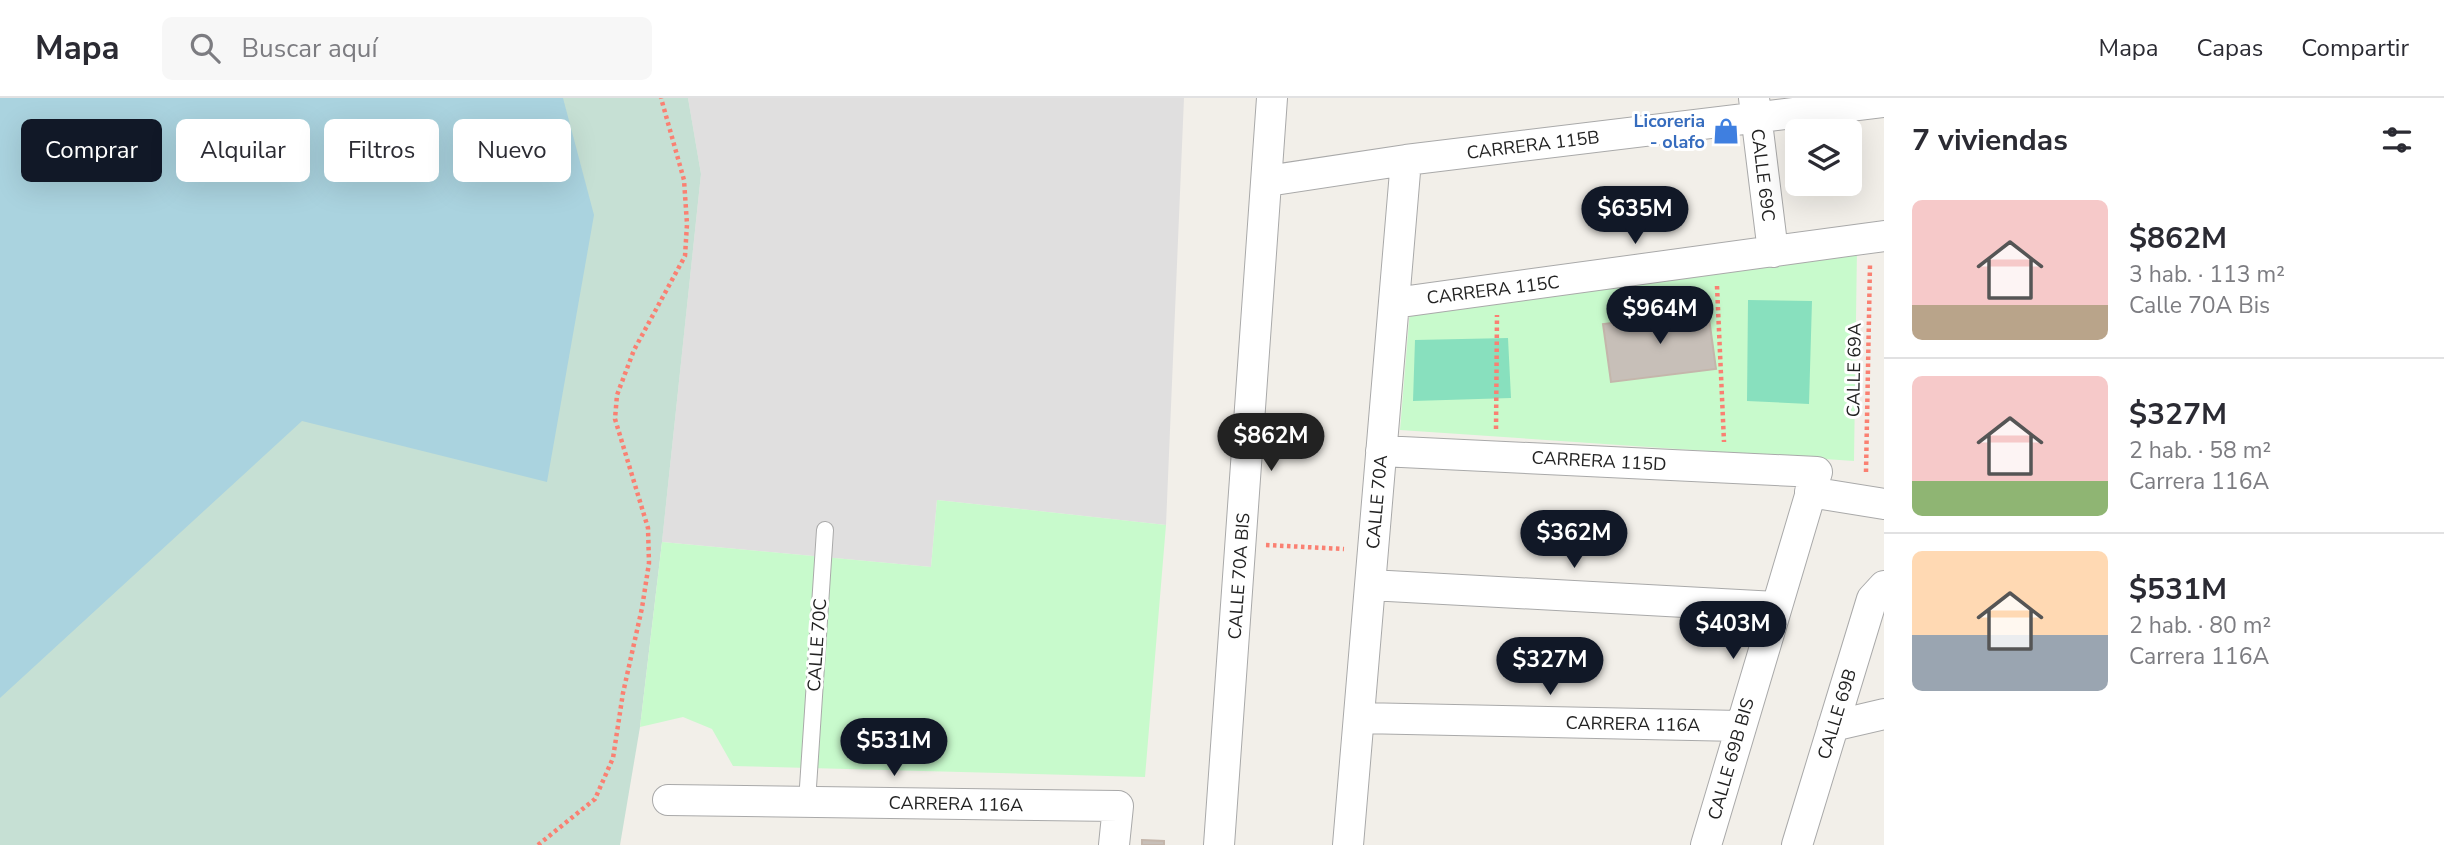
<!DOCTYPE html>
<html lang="es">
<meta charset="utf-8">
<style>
:root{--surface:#fff;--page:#f7f7f7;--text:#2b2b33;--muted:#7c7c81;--line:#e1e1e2;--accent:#111827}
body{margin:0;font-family:"Nunito Sans",sans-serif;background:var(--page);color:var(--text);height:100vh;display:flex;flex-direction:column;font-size:26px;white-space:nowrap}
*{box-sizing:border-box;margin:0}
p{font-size:23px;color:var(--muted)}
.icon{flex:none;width:38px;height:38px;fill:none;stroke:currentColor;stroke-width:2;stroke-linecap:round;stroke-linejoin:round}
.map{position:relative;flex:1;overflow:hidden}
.drawer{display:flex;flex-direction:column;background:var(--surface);width:560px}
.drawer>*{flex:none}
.top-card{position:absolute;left:21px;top:21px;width:665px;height:63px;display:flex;gap:14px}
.tools{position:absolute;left:1785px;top:21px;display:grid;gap:14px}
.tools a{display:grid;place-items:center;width:77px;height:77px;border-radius:10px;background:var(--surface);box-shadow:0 7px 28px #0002;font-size:35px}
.price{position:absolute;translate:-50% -60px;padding:0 16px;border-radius:24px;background:var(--accent);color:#fff;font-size:23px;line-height:46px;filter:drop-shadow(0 2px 4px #0008)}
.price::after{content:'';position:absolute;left:50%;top:42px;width:21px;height:16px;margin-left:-10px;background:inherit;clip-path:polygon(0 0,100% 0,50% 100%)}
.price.current{background:#222;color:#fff}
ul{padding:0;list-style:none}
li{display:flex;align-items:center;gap:21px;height:175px;padding:0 28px}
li+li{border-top:2px solid var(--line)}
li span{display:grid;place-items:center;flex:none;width:196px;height:140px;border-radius:10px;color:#555}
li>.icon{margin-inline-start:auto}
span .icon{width:84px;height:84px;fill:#fffc;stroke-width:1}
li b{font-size:30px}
h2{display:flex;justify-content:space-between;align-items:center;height:84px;padding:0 28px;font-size:30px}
.chip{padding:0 24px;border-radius:10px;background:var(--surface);box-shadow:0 7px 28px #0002;font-size:24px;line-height:63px}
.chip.current{background:var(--accent);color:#fff}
header{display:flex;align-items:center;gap:42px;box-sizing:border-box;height:98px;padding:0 35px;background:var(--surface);border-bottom:2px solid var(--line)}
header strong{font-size:33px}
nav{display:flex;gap:38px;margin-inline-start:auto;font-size:24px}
.search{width:490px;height:63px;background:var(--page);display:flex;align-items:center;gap:18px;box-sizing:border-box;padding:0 24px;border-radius:10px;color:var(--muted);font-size:26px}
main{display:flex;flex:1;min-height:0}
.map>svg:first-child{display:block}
</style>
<header>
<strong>Mapa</strong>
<div class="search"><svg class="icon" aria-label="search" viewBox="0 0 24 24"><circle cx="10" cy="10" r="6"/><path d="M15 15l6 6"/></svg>Buscar aquí</div>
<nav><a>Mapa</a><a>Capas</a><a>Compartir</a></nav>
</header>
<main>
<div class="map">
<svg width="1884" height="747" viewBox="0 0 1884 747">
<rect width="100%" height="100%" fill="#f2efe9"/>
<path fill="#e0dfdf" d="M688,0H1184L1166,427L937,402L931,469L662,444L701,76Z"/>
<path fill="#c6e0d4" d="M0,0H688L701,76L662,444L640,629L620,747H0Z"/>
<path fill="#c8facc" d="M1857,150L1854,363L1400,332L1410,211Z
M937,402L1166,427L1145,679L733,668L712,631L683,619L640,629L662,444L931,469Z"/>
<path fill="#88e0be" d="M1748,202L1812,203L1809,306L1747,303Z
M1508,240L1511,300L1413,303L1415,242Z"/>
<path fill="#aad3df" d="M0,0H563L594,117L547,384L302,323L0,600Z"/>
<path fill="#c7bfb8" stroke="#c4b6ab" stroke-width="2" d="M1708,213L1716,271L1611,284L1603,226Z
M1142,742L1164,743V747H1142Z"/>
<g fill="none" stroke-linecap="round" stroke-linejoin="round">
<g stroke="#a9a9a9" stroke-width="18">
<path id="service" d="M807,704L825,432"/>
</g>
<g stroke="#a9a9a9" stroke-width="32">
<path id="minor" d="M1754,0L1773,154
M1267,83L1406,62L1884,4
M1394,205L1884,138
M1381,353L1817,374L1706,747
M1810,394L1884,406
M1370,487L1776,509
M1359,620L1740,628
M1833,628L1884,616
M668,702L1118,708L1114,747
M1219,747L1272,0
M1348,747L1406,62
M1797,747L1872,501L1884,488"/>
</g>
<path stroke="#fa8072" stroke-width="4.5" stroke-dasharray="3.5 3.5" stroke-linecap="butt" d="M1717,188L1724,344
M1496,331L1497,217
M1866,374L1870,166
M1266,447L1344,451
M538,747L595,701L613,660L623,595L642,510L649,465L648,430L615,321L617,297L634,252L685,158L687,126L684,82L661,0"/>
<use href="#service" stroke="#fff" stroke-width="16"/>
<use href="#minor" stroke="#fff" stroke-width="30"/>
</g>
<defs>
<g id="shop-bare" transform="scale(2.1)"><path d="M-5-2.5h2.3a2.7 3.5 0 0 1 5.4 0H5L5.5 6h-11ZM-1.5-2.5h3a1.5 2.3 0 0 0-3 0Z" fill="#3f7fe0" stroke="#fff" stroke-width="2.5" paint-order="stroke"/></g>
</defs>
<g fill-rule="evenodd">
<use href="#shop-bare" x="1726" y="33"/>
</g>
<g text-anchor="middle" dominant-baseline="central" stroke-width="6" stroke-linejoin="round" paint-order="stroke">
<g font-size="18" font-weight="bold" fill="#366cbe" stroke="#fff" text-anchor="end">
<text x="1705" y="23">Licoreria<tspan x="1705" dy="21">- olafo</tspan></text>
</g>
<g font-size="18" fill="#222" stroke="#fff">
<text transform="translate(1533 47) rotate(-7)">CARRERA 115B</text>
<text transform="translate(1763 77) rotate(83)">CALLE 69C</text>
<text transform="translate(1493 192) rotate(-7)">CARRERA 115C</text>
<text transform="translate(1854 272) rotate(-89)">CALLE 69A</text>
<text transform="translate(1599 363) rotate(3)">CARRERA 115D</text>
<text transform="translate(1377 404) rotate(-85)">CALLE 70A</text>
<text transform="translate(1239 478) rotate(-86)">CALLE 70A BIS</text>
<text transform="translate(817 547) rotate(-86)">CALLE 70C</text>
<text transform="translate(1837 616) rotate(-73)">CALLE 69B</text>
<text transform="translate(1633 626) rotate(1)">CARRERA 116A</text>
<text transform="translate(1731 661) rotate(-74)">CALLE 69B BIS</text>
<text transform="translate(956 706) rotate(1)">CARRERA 116A</text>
</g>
</g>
</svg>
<div class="tools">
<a><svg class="icon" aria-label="layers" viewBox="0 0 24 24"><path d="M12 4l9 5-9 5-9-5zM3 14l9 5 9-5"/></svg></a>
</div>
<b class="price" style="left:1635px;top:148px">$635M</b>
<b class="price" style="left:1660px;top:248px">$964M</b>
<b class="price current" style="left:1271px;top:375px">$862M</b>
<b class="price" style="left:1574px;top:472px">$362M</b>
<b class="price" style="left:1733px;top:563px">$403M</b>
<b class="price" style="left:1550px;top:599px">$327M</b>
<b class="price" style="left:894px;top:680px">$531M</b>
<div class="top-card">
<a class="chip current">Comprar</a>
<a class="chip">Alquilar</a>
<a class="chip">Filtros</a>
<a class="chip">Nuevo</a>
</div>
</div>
<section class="drawer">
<h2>7 viviendas<svg class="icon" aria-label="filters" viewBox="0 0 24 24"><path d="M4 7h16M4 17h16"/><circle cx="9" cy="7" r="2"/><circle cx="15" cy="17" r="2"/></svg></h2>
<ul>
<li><span style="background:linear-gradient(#f6c9c9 75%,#b9a48a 0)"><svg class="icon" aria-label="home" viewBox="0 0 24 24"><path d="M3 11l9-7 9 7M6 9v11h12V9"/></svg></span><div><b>$862M</b><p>3 hab. · 113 m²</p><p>Calle 70A Bis</p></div></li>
<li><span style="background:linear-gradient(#f6c9c9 75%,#8fb573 0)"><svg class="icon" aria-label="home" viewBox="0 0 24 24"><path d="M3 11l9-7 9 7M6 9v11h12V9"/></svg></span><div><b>$327M</b><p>2 hab. · 58 m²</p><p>Carrera 116A</p></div></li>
<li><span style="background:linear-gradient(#ffd9b3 60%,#9aa5b1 0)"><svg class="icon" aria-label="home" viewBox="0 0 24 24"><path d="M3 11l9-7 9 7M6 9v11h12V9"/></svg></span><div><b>$531M</b><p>2 hab. · 80 m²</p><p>Carrera 116A</p></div></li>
</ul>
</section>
</main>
